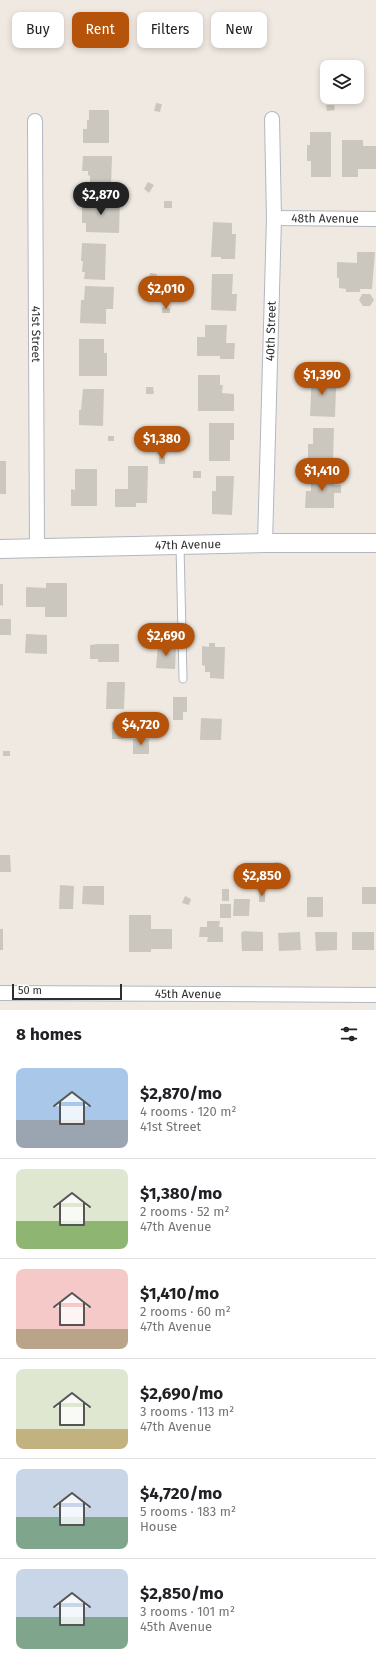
<!DOCTYPE html>
<meta charset="utf-8">
<style>
:root{--surface:#fff;--page:#f6f6f6;--text:#202124;--muted:#757577;--line:#e0e0e0;--accent:#b45309}
body{margin:0;font-family:"Fira Sans",sans-serif;background:var(--page);color:var(--text);height:100vh;display:flex;flex-direction:column;font-size:15px;white-space:nowrap}
*{box-sizing:border-box;margin:0}
p{font-size:13px;color:var(--muted)}
.icon{flex:none;width:22px;height:22px;fill:none;stroke:currentColor;stroke-width:2;stroke-linecap:round;stroke-linejoin:round}
.map{position:relative;height:1010px;overflow:hidden}
.drawer{display:flex;flex-direction:column;background:var(--surface);flex:1}
.drawer>*{flex:none}
.banner{position:absolute;left:12px;top:12px;width:352px;height:36px;display:flex;gap:8px}
.fabs{position:absolute;left:320px;top:60px;display:grid;gap:8px}
.fabs a{display:grid;place-items:center;width:44px;height:44px;border-radius:8px;background:var(--surface);box-shadow:0 2px 6px #0003;font-size:20px}
.scale{position:absolute;left:12px;bottom:10px;width:110px;box-sizing:border-box;padding-left:4px;border:2px solid #2e2e2e;border-top:0;font-size:11px;line-height:14px;white-space:nowrap;color:#2e2e2e;-webkit-text-stroke:3px #fff;paint-order:stroke}
.price{position:absolute;translate:-50% -34px;padding:0 9px;border-radius:14px;background:var(--accent);color:#fff;font-size:13px;line-height:26px;filter:drop-shadow(0 1px 2px #0008)}
.price::after{content:'';position:absolute;left:50%;top:24px;width:12px;height:9px;margin-left:-6px;background:inherit;clip-path:polygon(0 0,100% 0,50% 100%)}
.price.selected{background:#222;color:#fff}
ul{padding:0;list-style:none}
li{display:flex;align-items:center;gap:12px;height:100px;padding:0 16px}
li+li{border-top:1px solid var(--line)}
li span{display:grid;place-items:center;flex:none;width:112px;height:80px;border-radius:8px;color:#555}
li>.icon{margin-inline-start:auto}
span .icon{width:48px;height:48px;fill:#fffc;stroke-width:1}
li b{font-size:17px}
h2{display:flex;justify-content:space-between;align-items:center;height:48px;padding:0 16px;font-size:17px}
.tag{padding:0 14px;border-radius:8px;background:var(--surface);box-shadow:0 2px 6px #0003;font-size:14px;line-height:36px}
.tag.selected{background:var(--accent);color:#fff}
.map>svg:first-child{display:block}
</style>
<div class="map">
<svg width="376" height="1010" viewBox="0 0 376 1010">
<rect width="100%" height="100%" fill="#efe9e1"/>
<path fill="#cbc7bf" d="M156,103L162,104L160,112L154,111Z
M326,105H334L335,110L327,111Z
M89,110H109V143H83V129H87V120H89Z
M310,132H331V177H311V161H307V145H310Z
M342,140H363V146H376V169H358V177H342Z
M83,156H112L111,187H90V176L88,175V171H82Z
M148,182L154,185L149,193L144,189Z
M82,200H120L119,233L86,232V223H82Z
M164,201H172V208H164Z
M213,222L232,223V234H236L235,259H221V257H211Z
M82,243L106,244L105,280L84,279L85,272H82L83,261H81Z
M357,252H375L372,289H360V292H346V289L339,288V278H337V262L357,263Z
M150,273L157,274L156,283L149,282Z
M212,274H233L232,294H237L236,311L211,310Z
M85,286L114,287L113,309H106V324L80,323L81,300H84Z
M362,294H370L374,300L370,306H363L359,300Z
M162,307L170,308V313H162Z
M205,325H227L226,343H235L234,359H220V356H197V337H205Z
M79,339H104V353H107V376H79Z
M312,372L330,373V388H336L335,417L310,416Z
M198,375H220V385H223L222,393L234,394V411H198Z
M146,387H153L154,394H146Z
M83,389H104L103,426L79,425V410H81Z
M209,423H234V440H230V461H209Z
M313,428H334L333,461H308V444H313Z
M108,436H114V441H108Z
M159,457H165V464H159Z
M0,461H6V494H0Z
M128,466H148L147,503H136V507H115V489H128Z
M75,469H97V506H71V489L75,490Z
M193,471H201V478H193Z
M314,474H334V485H341V493H334V508H305L306,491H311V484H314Z
M216,476H234L232,515L212,514V491H216Z
M46,583H67V617H45V607H26V587L46,588Z
M0,584H3V606L0,605Z
M0,619H11V635H0Z
M26,634L47,635V654L25,653Z
M209,643H215V647H225L224,679L210,678V672H205V666L202,665V646L209,647Z
M98,644H119V662H98V659H90V645Z
M158,644L176,645L175,669L156,668Z
M107,682H125L124,709H106Z
M173,697H187V712H183V720H173Z
M201,718L222,719L221,740H200Z
M112,722H123V739H112Z
M133,739H149V754H133Z
M3,751H10V756H3Z
M0,855H10L11,872H0Z
M275,862L281,863L280,871L274,870Z
M60,885L74,886L73,909H59Z
M83,886H104V905L82,904Z
M362,887H376V904H362Z
M222,889H229V901H222Z
M259,892H265V902H259Z
M185,896L191,899L189,905L182,903Z
M307,897H323V917H307Z
M234,899H250L249,916H233Z
M220,904H231V918H220Z
M129,915H151V929H172V949H151V952H129Z
M207,921H220L219,927H223V942H207L208,937H199L200,927H207Z
M0,929H3V950H0Z
M244,931L263,932V951H242L241,933Z
M300,932L301,950L279,951L278,933Z
M315,932H337V950L316,951Z
M352,932H374V950H352Z"/>
<g fill="none" stroke-linecap="round" stroke-linejoin="round">
<g stroke="#b4b7c1" stroke-width="9">
<path id="service" d="M180,545L183,679"/>
</g>
<g stroke="#b4b7c1" stroke-width="16">
<g id="minor">
<path id="s1" d="M35,121L37,548"/>
<path id="s2" d="M274,218L376,219"/>
<path id="s3" d="M265,543L274,218L272,119"/>
<path id="s4" d="M0,993L376,995"/>
</g>
</g>
<g stroke="#b4b7c1" stroke-width="20">
<g id="tertiary">
<path id="s5" d="M0,549L265,543H376"/>
</g>
</g>
<use href="#service" stroke="#fff" stroke-width="7"/>
<use href="#minor" stroke="#fff" stroke-width="14"/>
<use href="#tertiary" stroke="#fff" stroke-width="18"/>
</g>
<g text-anchor="middle" dominant-baseline="central" stroke-width="4" stroke-linejoin="round" paint-order="stroke">
<g font-size="12" fill="#2e2e2e" stroke="#fff">
<text stroke="none"><textPath href="#s2" startOffset="51">48th Avenue</textPath></text>
<text stroke="none"><textPath href="#s3" startOffset="212">40th Street</textPath></text>
<text stroke="none"><textPath href="#s1" startOffset="213">41st Street</textPath></text>
<text stroke="none"><textPath href="#s5" startOffset="188">47th Avenue</textPath></text>
<text stroke="none"><textPath href="#s4" startOffset="188">45th Avenue</textPath></text>
</g>
</g>
</svg>
<div class="fabs">
<a><svg class="icon" aria-label="layers" viewBox="0 0 24 24"><path d="M12 4l9 5-9 5-9-5zM3 14l9 5 9-5"/></svg></a>
</div>
<div class="scale">50 m</div>
<b class="price selected" style="left:101px;top:216px">$2,870</b>
<b class="price" style="left:166px;top:310px">$2,010</b>
<b class="price" style="left:322px;top:396px">$1,390</b>
<b class="price" style="left:162px;top:460px">$1,380</b>
<b class="price" style="left:322px;top:492px">$1,410</b>
<b class="price" style="left:166px;top:657px">$2,690</b>
<b class="price" style="left:141px;top:746px">$4,720</b>
<b class="price" style="left:262px;top:897px">$2,850</b>
<div class="banner">
<a class="tag">Buy</a>
<a class="tag selected">Rent</a>
<a class="tag">Filters</a>
<a class="tag">New</a>
</div>
</div>
<section class="drawer">
<h2>8 homes<svg class="icon" aria-label="filters" viewBox="0 0 24 24"><path d="M4 7h16M4 17h16"/><circle cx="9" cy="7" r="2"/><circle cx="15" cy="17" r="2"/></svg></h2>
<ul>
<li><span style="background:linear-gradient(#a9c7e8 65%,#9aa5b1 0)"><svg class="icon" aria-label="home" viewBox="0 0 24 24"><path d="M3 11l9-7 9 7M6 9v11h12V9"/></svg></span><div><b>$2,870/mo</b><p>4 rooms · 120 m²</p><p>41st Street</p></div></li>
<li><span style="background:linear-gradient(#dfe7d0 65%,#8fb573 0)"><svg class="icon" aria-label="home" viewBox="0 0 24 24"><path d="M3 11l9-7 9 7M6 9v11h12V9"/></svg></span><div><b>$1,380/mo</b><p>2 rooms · 52 m²</p><p>47th Avenue</p></div></li>
<li><span style="background:linear-gradient(#f6c9c9 75%,#b9a48a 0)"><svg class="icon" aria-label="home" viewBox="0 0 24 24"><path d="M3 11l9-7 9 7M6 9v11h12V9"/></svg></span><div><b>$1,410/mo</b><p>2 rooms · 60 m²</p><p>47th Avenue</p></div></li>
<li><span style="background:linear-gradient(#dfe7d0 75%,#c2b280 0)"><svg class="icon" aria-label="home" viewBox="0 0 24 24"><path d="M3 11l9-7 9 7M6 9v11h12V9"/></svg></span><div><b>$2,690/mo</b><p>3 rooms · 113 m²</p><p>47th Avenue</p></div></li>
<li><span style="background:linear-gradient(#c9d6e8 60%,#7fa58c 0)"><svg class="icon" aria-label="home" viewBox="0 0 24 24"><path d="M3 11l9-7 9 7M6 9v11h12V9"/></svg></span><div><b>$4,720/mo</b><p>5 rooms · 183 m²</p><p>House</p></div></li>
<li><span style="background:linear-gradient(#c9d6e8 60%,#7fa58c 0)"><svg class="icon" aria-label="home" viewBox="0 0 24 24"><path d="M3 11l9-7 9 7M6 9v11h12V9"/></svg></span><div><b>$2,850/mo</b><p>3 rooms · 101 m²</p><p>45th Avenue</p></div></li>
</ul>
</section>
